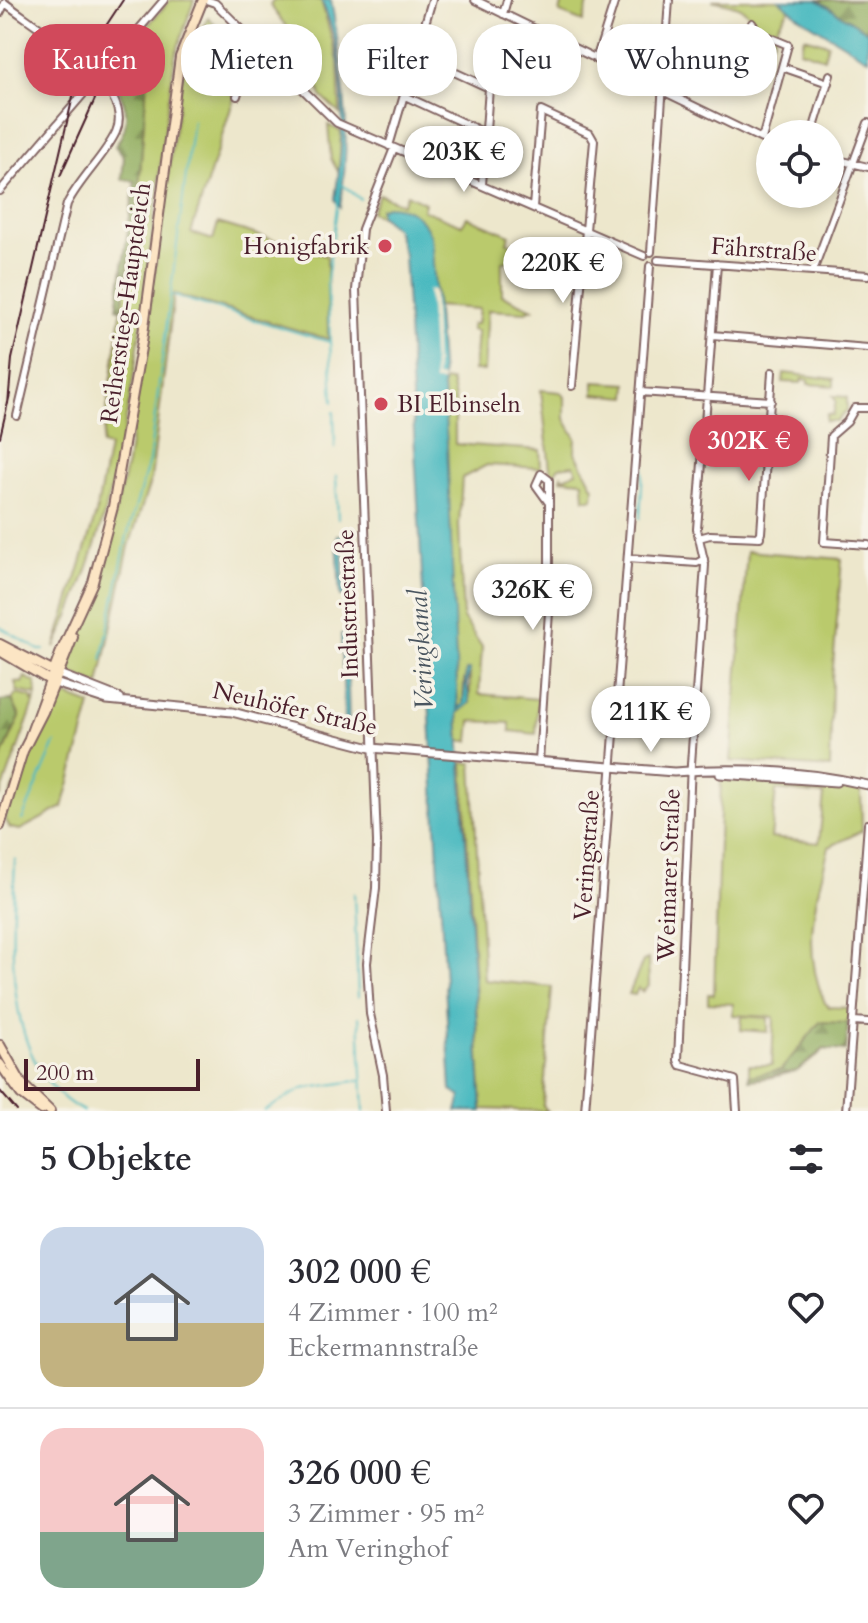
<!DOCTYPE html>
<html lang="de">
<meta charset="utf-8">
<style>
:root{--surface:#fff;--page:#f7f7f7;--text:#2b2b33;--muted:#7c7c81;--line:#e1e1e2;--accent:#d1495b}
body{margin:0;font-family:Cardo,serif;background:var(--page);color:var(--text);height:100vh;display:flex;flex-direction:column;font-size:30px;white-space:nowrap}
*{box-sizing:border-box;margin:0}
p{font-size:26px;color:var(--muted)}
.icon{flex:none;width:44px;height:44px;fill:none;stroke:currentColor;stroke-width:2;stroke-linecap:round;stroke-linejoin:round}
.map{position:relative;height:1111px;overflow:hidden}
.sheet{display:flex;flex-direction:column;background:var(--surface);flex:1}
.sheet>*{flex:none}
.banner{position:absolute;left:24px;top:24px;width:820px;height:72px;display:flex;gap:16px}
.controls{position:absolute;left:756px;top:120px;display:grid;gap:16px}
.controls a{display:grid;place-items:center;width:88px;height:88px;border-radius:50%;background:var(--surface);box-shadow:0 4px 12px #0003;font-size:40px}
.scale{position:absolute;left:24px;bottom:20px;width:176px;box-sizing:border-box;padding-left:8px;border:4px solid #4a1f2b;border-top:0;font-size:22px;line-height:28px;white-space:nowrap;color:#4a1f2b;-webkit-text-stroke:6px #f7f3e8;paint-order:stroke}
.price{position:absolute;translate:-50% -68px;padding:0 18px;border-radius:28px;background:#fff;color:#222;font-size:26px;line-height:52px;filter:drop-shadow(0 2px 4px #0008)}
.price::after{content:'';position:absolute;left:50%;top:48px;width:24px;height:18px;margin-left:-12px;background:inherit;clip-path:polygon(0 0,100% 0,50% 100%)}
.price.selected{background:var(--accent);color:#fff}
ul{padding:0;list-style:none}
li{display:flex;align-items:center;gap:24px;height:200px;padding:0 40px}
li+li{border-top:2px solid var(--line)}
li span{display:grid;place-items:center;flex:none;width:224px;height:160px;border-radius:24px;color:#555}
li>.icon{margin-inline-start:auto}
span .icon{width:96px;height:96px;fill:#fffc;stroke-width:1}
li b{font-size:34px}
h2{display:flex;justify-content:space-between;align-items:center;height:96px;padding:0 40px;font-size:34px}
.pill{padding:0 28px;border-radius:32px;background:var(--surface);box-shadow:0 4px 12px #0003;font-size:28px;line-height:72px}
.pill.selected{background:var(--accent);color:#fff}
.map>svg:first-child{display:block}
</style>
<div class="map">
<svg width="868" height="1111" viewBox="0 0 868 1111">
<defs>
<pattern id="forest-firs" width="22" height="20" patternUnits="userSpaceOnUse" patternTransform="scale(2)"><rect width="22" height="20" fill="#93ae60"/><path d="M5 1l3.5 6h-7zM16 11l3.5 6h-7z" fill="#7a8d4f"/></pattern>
<pattern id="garden-furrows" width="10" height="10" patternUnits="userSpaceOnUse" patternTransform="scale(2)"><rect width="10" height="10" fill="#baca6c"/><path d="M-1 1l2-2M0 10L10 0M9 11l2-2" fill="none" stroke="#a1ad5e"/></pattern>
</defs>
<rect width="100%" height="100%" fill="#f7f3e8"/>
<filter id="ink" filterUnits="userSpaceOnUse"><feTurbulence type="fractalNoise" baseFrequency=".0125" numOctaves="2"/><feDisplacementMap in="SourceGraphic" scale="16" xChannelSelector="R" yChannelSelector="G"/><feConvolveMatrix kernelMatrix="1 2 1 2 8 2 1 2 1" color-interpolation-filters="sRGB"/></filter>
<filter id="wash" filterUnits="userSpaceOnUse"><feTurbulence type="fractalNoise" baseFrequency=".006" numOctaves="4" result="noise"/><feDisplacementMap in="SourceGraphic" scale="32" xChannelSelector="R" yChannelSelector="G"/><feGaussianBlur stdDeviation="1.8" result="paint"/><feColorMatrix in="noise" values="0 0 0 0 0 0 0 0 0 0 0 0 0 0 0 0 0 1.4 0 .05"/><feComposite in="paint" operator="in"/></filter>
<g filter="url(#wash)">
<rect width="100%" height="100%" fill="#ede7cc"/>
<path fill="#baca6c" stroke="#82744c" stroke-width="2" fill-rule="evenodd" d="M170,0H194L175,56C145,249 142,470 55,647L96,514L109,447L102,445L139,188L146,93L153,49L137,38Z
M273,0H321L338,61L340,114L321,96L309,57L270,5Z
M563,0H589L583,22L560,13Z
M712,0H779L790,8L778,25L773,41L759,36C751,6 740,7 712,0Z
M192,35L198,36L225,64L234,67L227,92L235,95L191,233L213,240L218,223L327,256L328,339L174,294L151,479L129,546L99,685L74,675L70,669L71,658L95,593L127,464L185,56Z
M804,37L828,44L824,58L800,50Z
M364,50L401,66L389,91L353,74Z
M328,125L341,131L339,173L331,159Z
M379,194L402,204L407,194L425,203L423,210L462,225L467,217L510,235L507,242L531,253L533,248L551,259L502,262V295L533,309L526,312L488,310L484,371L474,370L477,331L471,330L472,324H477L479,309L435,306L431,236L380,209L382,217L371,212Z
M784,373L834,379V386L808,384V380L802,379L801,383L783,382Z
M451,381L455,399V444L540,450L541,468L487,465L462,478L459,525L463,618L482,647L479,694L538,699L536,734L510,731V723L471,721L469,741H460L458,713L470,696V674L464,680L463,704L458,709L443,382Z
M594,382L628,384L627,397L594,394Z
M541,390L560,392L565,397V419L576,438L575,452L594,488L593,499H584L583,481L561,479L562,475L564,478L577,472L574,465L559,467L553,475L550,469Z
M833,396L847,397V410L837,421H826L827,414L833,415L836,401Z
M747,551L842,559L832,679L830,768L731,761Z
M25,677L36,683L37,695L17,691L15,682L22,683Z
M16,694L31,697L32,701L36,698L0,797V761L20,717L12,700Z
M65,695L91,705L63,807L20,830L10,828L5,819L12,789L52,703Z
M463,763H472L484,980L552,987L543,1105L547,1111L482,1109Z
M721,780L861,791L862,831L829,847C815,902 801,949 825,1003L829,1007L849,1008L846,1051L824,1049C802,1072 780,1078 749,1080V1065H772L774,1017L733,1015V1004L708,1003V994H714ZM776,790L824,795L819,843L771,838Z
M648,959L649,986L642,992L638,988L635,995L629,994L643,961Z
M742,1016L768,1018V1032L741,1030Z"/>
<path fill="url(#forest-firs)" stroke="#6e6646" stroke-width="2" d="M818,0H868V32Z
M137,38L153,48L146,93L139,188L122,310L117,308L135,181L122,179L124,157L115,146C135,120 125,100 110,74Z
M12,700L20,717L0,761V701Z
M820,1022L848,1023L846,1051L824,1049L797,1071L749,1080V1076L781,1070Z"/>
<path fill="url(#garden-furrows)" stroke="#82744c" stroke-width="2" d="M208,18L232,42L225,62L201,36Z"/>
<path fill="#49b9c0" stroke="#4a6c76" stroke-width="2" d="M321,0H331C344,75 352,130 340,207L335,199C345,136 349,60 321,0Z
M779,0H817L868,32V59L801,18Z
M386,206C409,206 422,216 431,236L447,443L458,709L463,704L466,670H470L467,684L470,703L458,713L482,1111H457L461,1097L451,1090L404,255L396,229L380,215V209Z
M337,535H342L344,596H340Z
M341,634H347L349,732L345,730Z"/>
<path fill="#ede7cc" d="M428,290H434L436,377L442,378L443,382H434Z"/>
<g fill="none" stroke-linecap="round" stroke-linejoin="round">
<path stroke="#49b9c0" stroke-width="2" d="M343,185L360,199
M171,295L330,342
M333,402L327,280L338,200
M334,412L335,449
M336,476L338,519
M640,518L644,453
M0,627L39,650H44
M102,660L127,536L149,461L193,120
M22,820L55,743
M15,859C12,943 0,1067 83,1111
M354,893L358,997
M359,1017L364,1111
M264,1111L302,1089L362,1080"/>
</g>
</g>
<g filter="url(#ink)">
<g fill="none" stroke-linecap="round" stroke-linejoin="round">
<g stroke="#836563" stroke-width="10">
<path id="minor" d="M206,0L215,3L337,123L644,256
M475,0L770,143
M0,13L5,3C37,28 137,86 116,132C105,156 81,177 67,204L17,416
M503,14L507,0
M752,23L759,33L788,45L762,139
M415,54L489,88L482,185
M596,60L615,0
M782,67L828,83
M237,96L253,41
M405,96L487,134
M812,134L830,75
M389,146L432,0
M830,158L868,167
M0,191L164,0
M533,207L541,111L590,134L594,141L572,386
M651,252L669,0
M658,260L868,275
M717,264L697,529L705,565L691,764L678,1060L680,1065L735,1080L737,1111
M813,271L868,123
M712,335L868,348
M640,392L771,401
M868,408H855L847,422L831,436L824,542L868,545
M758,537L761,533L772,372
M699,538L710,535L760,537
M628,558L697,563L704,559
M539,761L549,612V480L541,474L536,485L549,503
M854,1021L868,1022
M386,1111L383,1075L370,1014L367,963L376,888L377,842L356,290L362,229L394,148
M585,1111L650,266
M846,1111L868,824"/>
</g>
<g stroke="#836563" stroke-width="11">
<path id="tertiary" d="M59,674L120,698
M55,683L107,700L232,712L371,748L674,772C738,767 805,771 868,785
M720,774L836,782"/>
</g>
<g stroke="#836563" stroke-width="12">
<path id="secondary" d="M0,644L54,672
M0,651L51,681
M29,738L60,654L93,582L113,507L142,342L180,57L203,0
M0,826L23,751L43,712L73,637
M0,1045L22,1084L50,1111
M0,1064L21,1094L42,1110"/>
</g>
<use href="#minor" stroke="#fff" stroke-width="6"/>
<use href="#tertiary" stroke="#fff" stroke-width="7"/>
<use href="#secondary" stroke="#fce5c4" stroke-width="8"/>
<path stroke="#4a1f2b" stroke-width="2" d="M60,176L95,99
M8,404L12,359L77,79L90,50L123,0
M0,437L10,394
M0,1091L17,1111"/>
</g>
</g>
<g fill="#d1495b" stroke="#f7f3e8" stroke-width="3">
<circle cx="385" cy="246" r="8"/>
<circle cx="381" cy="404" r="8"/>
</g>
<g text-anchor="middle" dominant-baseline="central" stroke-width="7" stroke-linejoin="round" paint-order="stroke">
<g font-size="24" fill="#4a1f2b" stroke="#f7f3e8" text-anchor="end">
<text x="369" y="246">Honigfabrik</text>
<text x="397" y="404" text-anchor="start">BI Elbinseln</text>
</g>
<g font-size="24" fill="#4a1f2b" stroke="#f7f3e8">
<text transform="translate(764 250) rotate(4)">Fährstraße</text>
<text transform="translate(126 303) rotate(-82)">Reiherstieg-Hauptdeich</text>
<text transform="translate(348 604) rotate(-92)">Industriestraße</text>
<text transform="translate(295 709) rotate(13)">Neuhöfer Straße</text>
<text transform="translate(587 855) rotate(-86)">Veringstraße</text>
<text transform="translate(669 875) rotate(-88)">Weimarer Straße</text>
</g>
<g font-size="26" font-style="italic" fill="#4a555f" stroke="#f7f3e8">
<text transform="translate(421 650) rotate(-93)">Veringkanal</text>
</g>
</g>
</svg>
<div class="controls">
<a><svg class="icon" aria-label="locate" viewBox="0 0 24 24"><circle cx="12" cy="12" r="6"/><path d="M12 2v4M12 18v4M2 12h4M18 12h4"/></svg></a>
</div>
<div class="scale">200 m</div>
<b class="price" style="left:464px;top:194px">203K €</b>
<b class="price" style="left:563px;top:305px">220K €</b>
<b class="price selected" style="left:749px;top:483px">302K €</b>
<b class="price" style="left:533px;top:632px">326K €</b>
<b class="price" style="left:651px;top:754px">211K €</b>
<div class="banner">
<a class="pill selected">Kaufen</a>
<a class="pill">Mieten</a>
<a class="pill">Filter</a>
<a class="pill">Neu</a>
<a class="pill">Wohnung</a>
</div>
</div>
<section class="sheet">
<h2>5 Objekte<svg class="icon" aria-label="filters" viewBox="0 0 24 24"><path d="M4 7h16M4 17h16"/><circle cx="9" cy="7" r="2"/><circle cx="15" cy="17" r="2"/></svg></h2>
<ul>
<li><span style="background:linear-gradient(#c9d6e8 60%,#c2b280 0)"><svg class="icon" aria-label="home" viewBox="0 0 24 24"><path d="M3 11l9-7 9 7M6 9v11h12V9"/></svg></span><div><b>302 000 €</b><p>4 Zimmer · 100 m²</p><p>Eckermannstraße</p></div><svg class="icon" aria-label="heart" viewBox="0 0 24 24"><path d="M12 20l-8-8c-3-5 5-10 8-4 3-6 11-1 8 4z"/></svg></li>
<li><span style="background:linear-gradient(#f6c9c9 65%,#7fa58c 0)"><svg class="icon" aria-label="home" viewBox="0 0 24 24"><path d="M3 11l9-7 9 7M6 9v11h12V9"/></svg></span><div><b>326 000 €</b><p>3 Zimmer · 95 m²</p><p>Am Veringhof</p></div><svg class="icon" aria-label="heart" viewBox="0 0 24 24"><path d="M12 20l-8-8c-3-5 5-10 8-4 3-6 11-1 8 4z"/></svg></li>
</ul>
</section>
